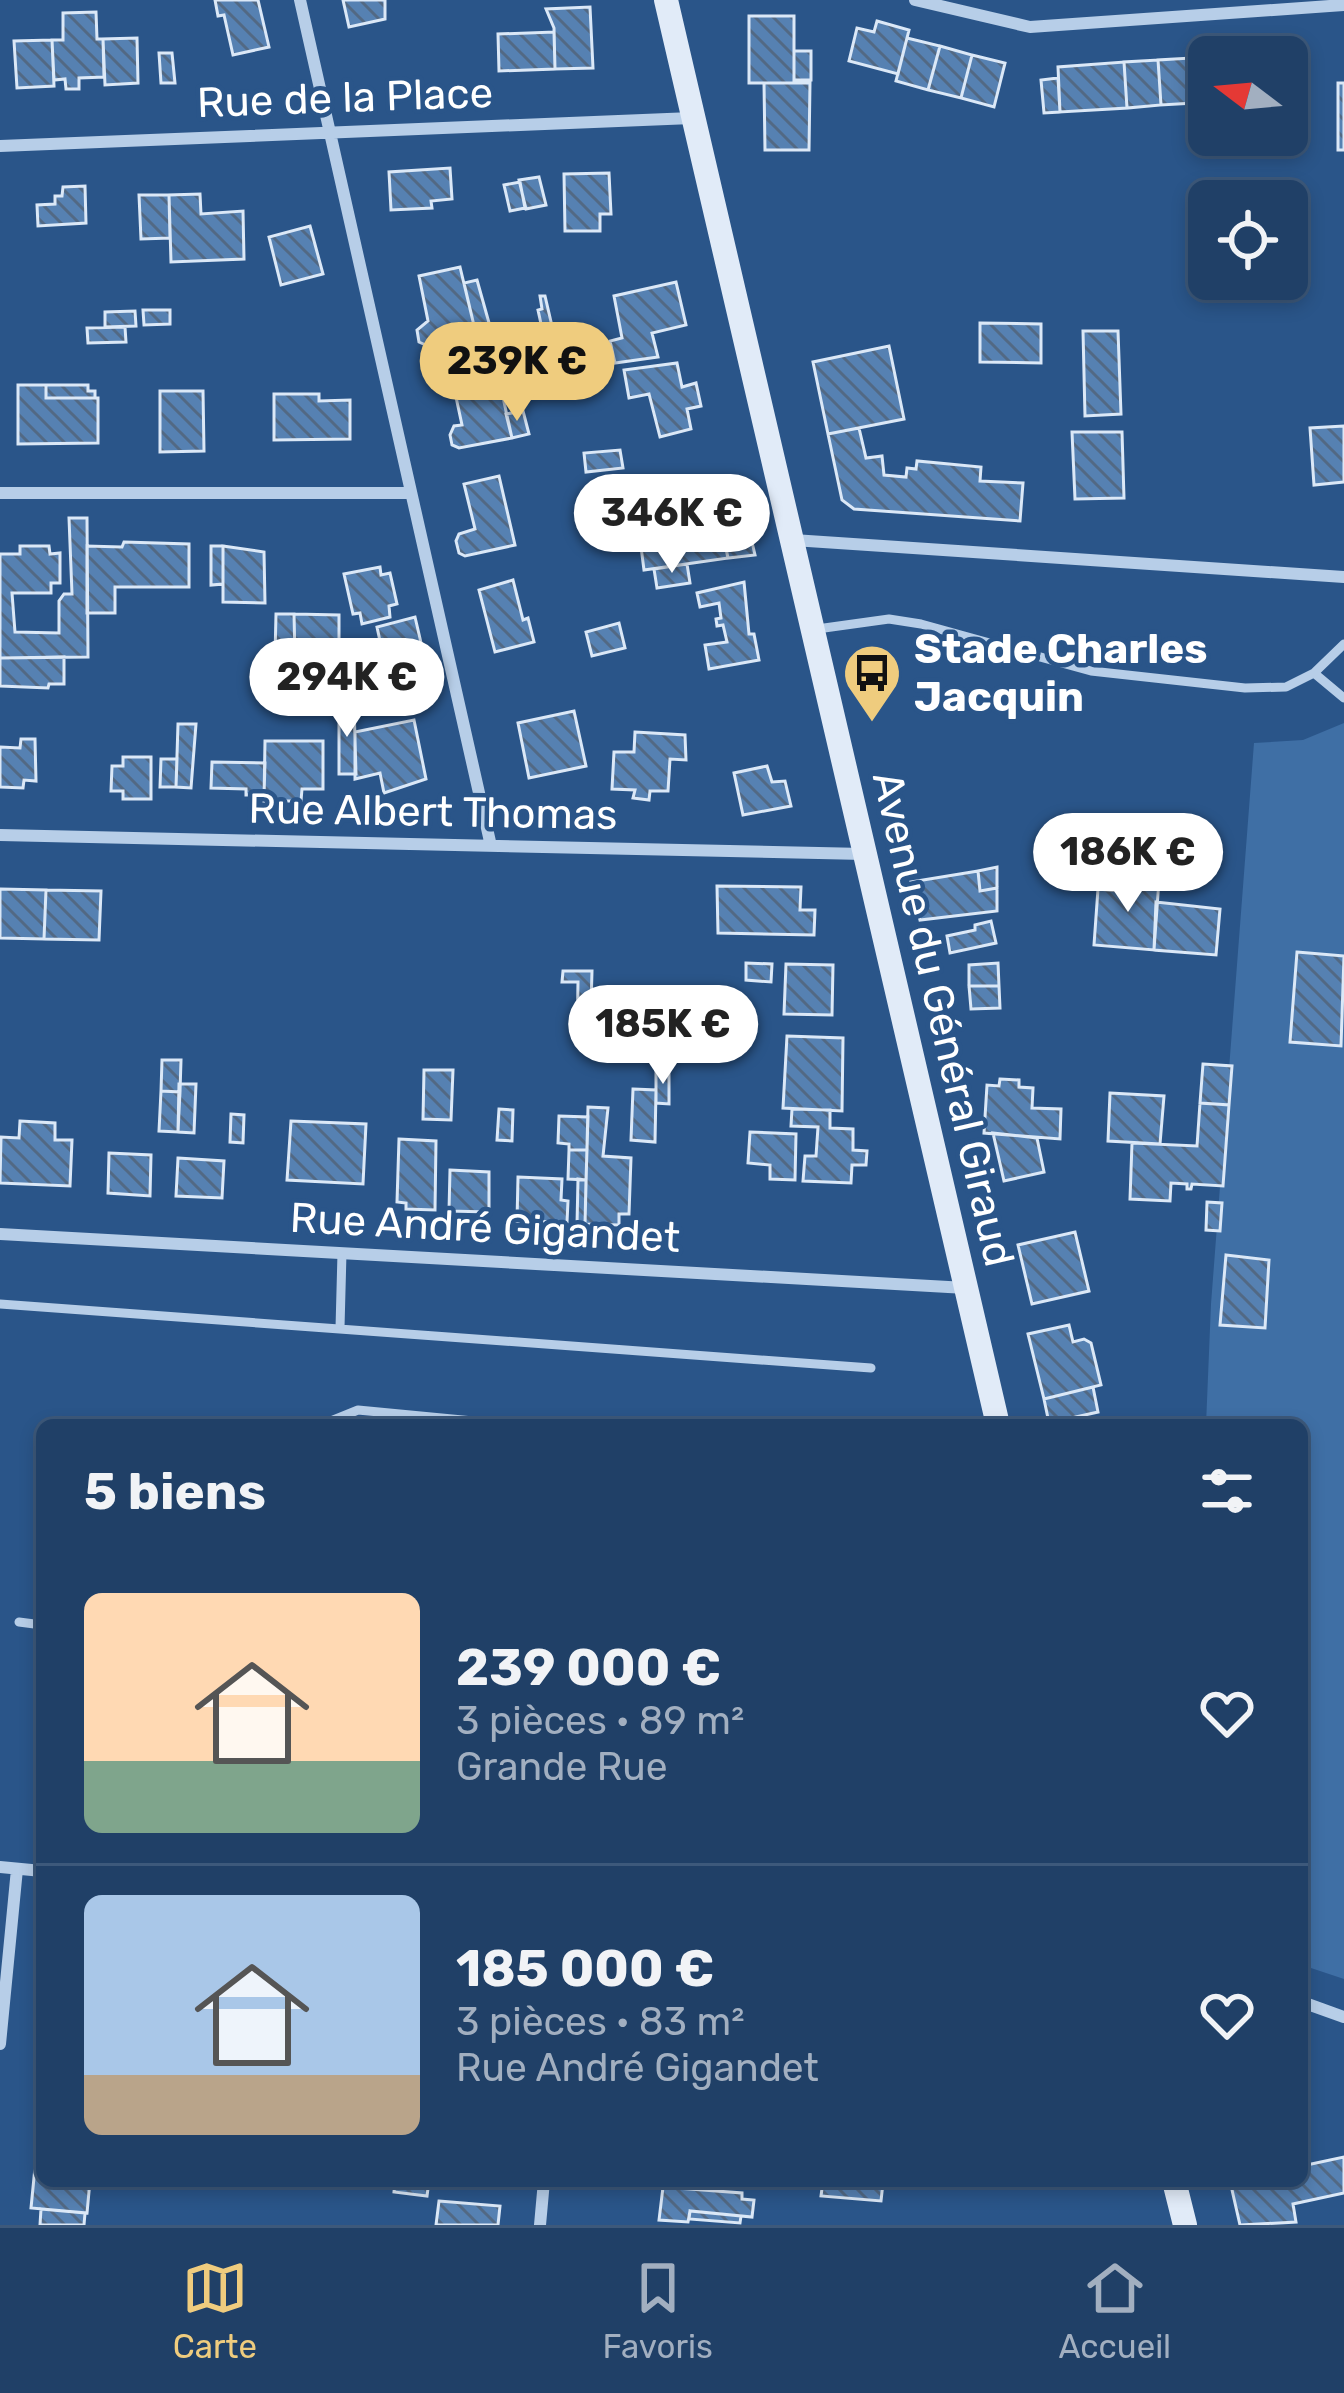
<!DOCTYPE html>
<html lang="fr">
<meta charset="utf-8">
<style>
:root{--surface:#204067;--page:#28476d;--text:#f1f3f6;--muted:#a2afc0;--line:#3d597b;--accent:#efcc7e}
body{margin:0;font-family:Rubik,sans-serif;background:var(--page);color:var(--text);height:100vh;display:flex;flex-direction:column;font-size:45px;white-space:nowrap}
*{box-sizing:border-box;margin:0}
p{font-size:39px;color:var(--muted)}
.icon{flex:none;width:66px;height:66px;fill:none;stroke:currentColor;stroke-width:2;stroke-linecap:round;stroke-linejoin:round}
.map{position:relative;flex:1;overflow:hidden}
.drawer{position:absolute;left:36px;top:1419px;width:1272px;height:768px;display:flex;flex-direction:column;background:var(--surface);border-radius:18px;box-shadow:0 6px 18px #0003,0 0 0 3px var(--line)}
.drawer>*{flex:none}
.needle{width:78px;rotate:286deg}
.buttons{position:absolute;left:1188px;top:36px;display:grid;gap:24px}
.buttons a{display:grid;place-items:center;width:120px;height:120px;border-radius:18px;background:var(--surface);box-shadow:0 6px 18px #0003,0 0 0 3px var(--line);font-size:60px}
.price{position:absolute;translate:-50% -102px;padding:0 27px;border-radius:42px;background:#fff;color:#222;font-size:39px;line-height:78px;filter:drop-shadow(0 3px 6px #0008)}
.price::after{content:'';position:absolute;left:50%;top:72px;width:36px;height:27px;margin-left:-18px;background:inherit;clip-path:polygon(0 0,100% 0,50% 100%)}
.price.active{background:var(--accent);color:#111}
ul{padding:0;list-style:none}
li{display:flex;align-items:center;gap:36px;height:300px;padding:0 48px}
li+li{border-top:3px solid var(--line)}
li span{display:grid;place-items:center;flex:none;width:336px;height:240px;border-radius:18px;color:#555}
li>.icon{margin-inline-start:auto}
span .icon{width:144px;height:144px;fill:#fffc;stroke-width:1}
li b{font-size:51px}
h2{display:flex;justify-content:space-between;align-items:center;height:144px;padding:0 48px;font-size:51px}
.tab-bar{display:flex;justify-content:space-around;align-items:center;height:168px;border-top:3px solid var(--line);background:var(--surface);font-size:33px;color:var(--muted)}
.tab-bar a{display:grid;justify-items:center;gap:6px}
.tab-bar .active{color:var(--accent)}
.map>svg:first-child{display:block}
</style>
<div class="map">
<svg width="1344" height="2225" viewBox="0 0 1344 2225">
<defs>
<pattern id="building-back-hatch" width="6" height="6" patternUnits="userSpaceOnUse" patternTransform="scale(3)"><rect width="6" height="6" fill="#5681b2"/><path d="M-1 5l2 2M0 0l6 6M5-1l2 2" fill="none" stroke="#526984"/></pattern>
</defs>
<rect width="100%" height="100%" fill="#2a5589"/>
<path fill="#3f6fa5" d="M1344,723V1979L1302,1965V1425H1206L1211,1304L1254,743L1303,740Z"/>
<path fill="url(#building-back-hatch)" stroke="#dbe8f7" stroke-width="3" d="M215,0H258L269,47L233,55L224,15L218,16Z
M343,0H385V19L349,27Z
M590,7L593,68L555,69L554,28L546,9Z
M96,12L97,39H103L104,77L79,78V89H66L65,79L54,80L52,40H63V13Z
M749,16H794V83H749Z
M877,21L909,30L898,74L849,61L857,28L874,32Z
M554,32L555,69L499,71L498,34Z
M137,38L138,83L105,85L103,39Z
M907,38L940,46L928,90L896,81Z
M52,40L54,86L17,88L14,41Z
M940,46L972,55L961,98L928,90Z
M794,51H811V80H794Z
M159,53H172L175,83H161Z
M1259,53V57H1209V102L1194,103L1191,58Z
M972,55L1005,63L994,107L961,98Z
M1191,58L1194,103L1161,105L1158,60Z
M1158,60L1161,105L1127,108L1124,62Z
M1124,62L1127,108L1060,112L1058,67Z
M1058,78L1060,112L1044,113L1041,80Z
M764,83H810L809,150H765Z
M1338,83H1344V150H1338Z
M450,168L452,199L431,201L432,208L391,210L389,172Z
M609,173L611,214H600V231H565L564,174Z
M539,177L546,205L526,209L519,180Z
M520,182L525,208L510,211L504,185Z
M85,186L86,223L38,226L37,205L55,204V196H62L63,187Z
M200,194L201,214L243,211L244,259L171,262L169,195Z
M139,195H169L170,238L141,239Z
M310,226L323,274L281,285L269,237Z
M460,267L476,334L428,346L419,342L417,330L428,321L419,276Z
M477,280L491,330L476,334L464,283Z
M676,282L686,325L652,333L658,357L615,363L610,341L622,338L614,296Z
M540,296H545L555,339L545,342L538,310L542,309Z
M143,310H170V324L144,325Z
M135,311L136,326L105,327V312Z
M980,323L1041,324V363L980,362Z
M125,327L126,342L88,343L87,328Z
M1083,331H1118L1121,414L1085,416Z
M889,346L904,419L828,434L813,362Z
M677,363L682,387L696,383L701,406L687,409L691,429L660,437L649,394L629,398L624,370Z
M496,366L512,438L459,448L452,445L450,435L454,426L462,425L451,374Z
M18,385H46V398H98V443L18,444Z
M46,385H88V391H95V398H46Z
M160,391H203L204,451L160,452Z
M274,394H319V401L350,400V439L274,440Z
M523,411L529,434L512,438L506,414Z
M1344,426V482L1314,485L1310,428Z
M859,428L866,458L882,456L884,475L906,477L907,468L916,469L917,461L981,467L980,481L1023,483L1020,521L854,509L842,500L828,434Z
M1072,432H1122L1124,498L1075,499Z
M620,450L623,468L586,472L584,453Z
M499,476L515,545L465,556L459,553L456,541L459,534L475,529L464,484Z
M714,487L728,558L644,570L641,547L644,538L659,535L656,522L674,518L671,499Z
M69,518H87L88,657L0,658V554H20V546H49L50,554L60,553V583H51V593H12L15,632L59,633V601L64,594H72Z
M747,521L755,555L728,558L721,526Z
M124,542L189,544V587H115V613H87V546L122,547Z
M211,546H223V584L211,585Z
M223,546L264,552L265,603L223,602Z
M687,564L690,583L657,588L654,569Z
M380,567L381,575L390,573L397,604L389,606L390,617L362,624L360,613L353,614L344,574Z
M513,580L523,620L528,618L534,642L495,652L479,590Z
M744,582L749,634H754L759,660L709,669L705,645L727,642L723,625L717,626L716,619L721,618L719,603L700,607L697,593Z
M276,614H294L295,656H275Z
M294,614L339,615V655L295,656Z
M415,617L422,647L383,655L377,627Z
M619,623L625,648L592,656L586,632Z
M64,657V684H49L48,688L0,686V658Z
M354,704L356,774H339V705Z
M574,711L586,766L529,778L518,723Z
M414,720L426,779L384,793L380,773L355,779V732Z
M178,724H196L191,788L176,787Z
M635,732L685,735L686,760L670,759L668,791H650L649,800L633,798L635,790L612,789L614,752H634Z
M21,739H35L36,781L24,780L23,788L0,787V747L20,748Z
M265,741H323V789H302L301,801H264Z
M123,757H151V799H123V791H111L112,766H123Z
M161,759H177L176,787H160Z
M212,762L265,763L264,795H246V789L211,788Z
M767,766L772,782L785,781L791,806L743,815L734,773Z
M997,867V888L980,891L978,871Z
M978,871L980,891L997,888V911L920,920L911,882Z
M1121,877L1159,880L1154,950L1094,945L1098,889L1119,891Z
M717,886L801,887L800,910H815L814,935L718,933Z
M0,889L46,890L44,939L0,938Z
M46,890L101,891L99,940L44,939Z
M1156,902L1220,909L1216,955L1154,950Z
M991,921L996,943L950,953L947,936L975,930V925Z
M1297,952L1344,956L1341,1046L1290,1042Z
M746,963L772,964L771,982L746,980Z
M998,963L999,986H969V965Z
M786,964L833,965L832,1015L784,1014Z
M563,971H592L590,1042H577L578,982H562Z
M969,986H999L1000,1008L971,1009Z
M658,1017L685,1018V1032L657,1031Z
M657,1031L670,1032V1064H657Z
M787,1036L843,1038L842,1111L783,1108Z
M162,1060H181L180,1092L161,1091Z
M1203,1064L1232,1066L1229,1105L1200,1103Z
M424,1070H453L451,1120L423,1119Z
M656,1071H669V1104L656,1103Z
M1000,1079L1019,1080V1087L1033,1088L1032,1108L1061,1109L1060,1139L984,1133L987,1085L999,1086Z
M179,1084H196L194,1133L178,1132Z
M633,1089L656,1090L655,1142L631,1140Z
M161,1091L180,1092L178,1132L159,1131Z
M1110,1093L1164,1096L1160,1144L1108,1141Z
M1200,1103L1229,1105L1223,1186L1192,1184L1191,1189H1187V1184L1171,1183L1170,1201L1130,1199L1132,1143L1197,1146Z
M588,1107L608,1108L603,1156L631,1158L629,1214H619V1225L585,1224Z
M499,1109L513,1110L512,1141L497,1140Z
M792,1109L830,1110V1128L853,1129V1150L867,1151L866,1165H852L851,1183L803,1181L805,1156H816L818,1127L791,1126Z
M231,1114L244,1115L243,1143L230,1142Z
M559,1116L588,1117L587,1150H569V1144L558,1143Z
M20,1121L55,1123V1140H72L70,1186L0,1183L1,1137L19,1138Z
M291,1121L366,1124L363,1184L287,1180Z
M750,1132L796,1134L795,1180L770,1179V1165L748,1163Z
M993,1133L1037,1138L1044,1172L1004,1181Z
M399,1139L436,1141L435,1210L406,1209V1203L397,1202Z
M569,1150H587L586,1180L568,1179Z
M109,1153L151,1155L150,1196L108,1193Z
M178,1158L224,1161L222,1198L176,1196Z
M450,1170L489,1172V1212L449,1211Z
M518,1177L562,1179L561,1200L568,1201L567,1222L517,1221Z
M578,1179L586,1180L585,1225H577Z
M1207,1202L1222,1203L1220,1231L1206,1230Z
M1075,1232L1089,1291L1032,1304L1018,1245Z
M1226,1255L1269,1260L1265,1328L1220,1325Z
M1069,1325L1073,1342L1084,1339L1091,1343L1101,1385L1044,1399L1028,1334Z
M1093,1387L1098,1412L1049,1423L1044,1399Z
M38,2137L42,2138V2181H90L87,2213L31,2208Z
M1344,2157V2193L1293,2204L1296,2222L1240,2225L1230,2181H1302V2166Z
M395,2181H429L427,2196L394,2192Z
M823,2181L883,2183L881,2201L821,2196Z
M663,2187L742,2193V2199L754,2200L752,2217L690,2211L688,2222L659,2220Z
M439,2201L500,2206L498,2225H436Z
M41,2209L85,2213L84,2225H40Z
M690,2211L741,2216L740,2223L689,2219Z"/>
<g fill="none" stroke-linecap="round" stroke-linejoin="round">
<path stroke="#b7cee8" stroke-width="9" d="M817,629L889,619L921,624L1091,671L1245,688L1286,687L1314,673L1344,644
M1314,673L1344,698
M0,1304L871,1368
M340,1328L342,1253
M321,1425L358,1410L516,1425
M19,1622L42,1625"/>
<path stroke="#b7cee8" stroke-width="12" d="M300,0L491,846
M915,0L1030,27L1344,5
M0,146L692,118
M0,493H410
M793,540L1344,577
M0,835L864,854
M0,1234L966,1288
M0,1867L42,1871
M1302,2002L1344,2017
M0,2044L17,1869
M540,2225L544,2181"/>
<path stroke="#e1ebf8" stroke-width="24" d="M666,0L998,1425
M1174,2181L1185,2225"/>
</g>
<defs>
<g id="bus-pin" transform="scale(3)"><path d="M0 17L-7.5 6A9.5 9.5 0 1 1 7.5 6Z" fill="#efcc7e" stroke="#2a5589"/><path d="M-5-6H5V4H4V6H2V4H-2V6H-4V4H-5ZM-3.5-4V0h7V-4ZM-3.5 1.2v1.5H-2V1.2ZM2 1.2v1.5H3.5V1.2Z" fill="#111"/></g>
</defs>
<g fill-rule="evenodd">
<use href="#bus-pin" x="872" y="673"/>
</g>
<g text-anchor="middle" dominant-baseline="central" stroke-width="9" stroke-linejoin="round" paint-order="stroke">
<g font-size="42" fill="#fff" stroke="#2a5589">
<text transform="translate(345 98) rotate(-2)">Rue de la Place</text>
<text transform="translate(433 812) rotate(1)">Rue Albert Thomas</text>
<text transform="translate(943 1019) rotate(77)">Avenue du Général Giraud</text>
<text transform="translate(485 1228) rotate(3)">Rue André Gigandet</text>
</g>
<g font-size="42" font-weight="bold" fill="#fff" stroke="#2a5589" text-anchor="start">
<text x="914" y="649">Stade Charles<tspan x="914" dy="48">Jacquin</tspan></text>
</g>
</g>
</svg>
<div class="buttons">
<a><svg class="needle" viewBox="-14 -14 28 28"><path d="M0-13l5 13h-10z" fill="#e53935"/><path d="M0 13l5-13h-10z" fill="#a2afc0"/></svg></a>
<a><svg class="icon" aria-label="locate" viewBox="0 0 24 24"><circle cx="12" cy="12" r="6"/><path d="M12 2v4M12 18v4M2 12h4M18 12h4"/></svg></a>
</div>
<b class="price active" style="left:517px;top:424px">239K €</b>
<b class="price" style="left:672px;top:576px">346K €</b>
<b class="price" style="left:347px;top:740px">294K €</b>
<b class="price" style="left:1128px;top:915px">186K €</b>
<b class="price" style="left:663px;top:1087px">185K €</b>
<section class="drawer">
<h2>5 biens<svg class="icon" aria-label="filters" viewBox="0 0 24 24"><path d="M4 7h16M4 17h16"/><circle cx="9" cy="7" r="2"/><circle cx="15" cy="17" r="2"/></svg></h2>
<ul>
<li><span style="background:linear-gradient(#ffd9b3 70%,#7fa58c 0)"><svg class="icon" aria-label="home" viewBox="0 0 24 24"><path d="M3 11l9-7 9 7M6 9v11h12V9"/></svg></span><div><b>239 000 €</b><p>3 pièces · 89 m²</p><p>Grande Rue</p></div><svg class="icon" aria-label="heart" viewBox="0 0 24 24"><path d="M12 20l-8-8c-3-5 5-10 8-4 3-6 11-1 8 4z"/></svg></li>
<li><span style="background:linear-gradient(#a9c7e8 75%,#b9a48a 0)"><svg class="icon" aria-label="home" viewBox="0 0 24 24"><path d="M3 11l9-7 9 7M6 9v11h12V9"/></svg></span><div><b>185 000 €</b><p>3 pièces · 83 m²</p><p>Rue André Gigandet</p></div><svg class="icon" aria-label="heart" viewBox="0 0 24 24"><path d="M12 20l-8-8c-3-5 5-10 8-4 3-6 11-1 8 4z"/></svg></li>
</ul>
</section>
</div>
<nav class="tab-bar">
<a class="active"><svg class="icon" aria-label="map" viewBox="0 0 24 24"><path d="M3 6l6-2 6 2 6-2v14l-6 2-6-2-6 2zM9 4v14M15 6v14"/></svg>Carte</a>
<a><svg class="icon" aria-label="saved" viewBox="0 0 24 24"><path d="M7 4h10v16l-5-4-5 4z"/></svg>Favoris</a>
<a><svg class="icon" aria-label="home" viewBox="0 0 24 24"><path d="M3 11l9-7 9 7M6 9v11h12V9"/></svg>Accueil</a>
</nav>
